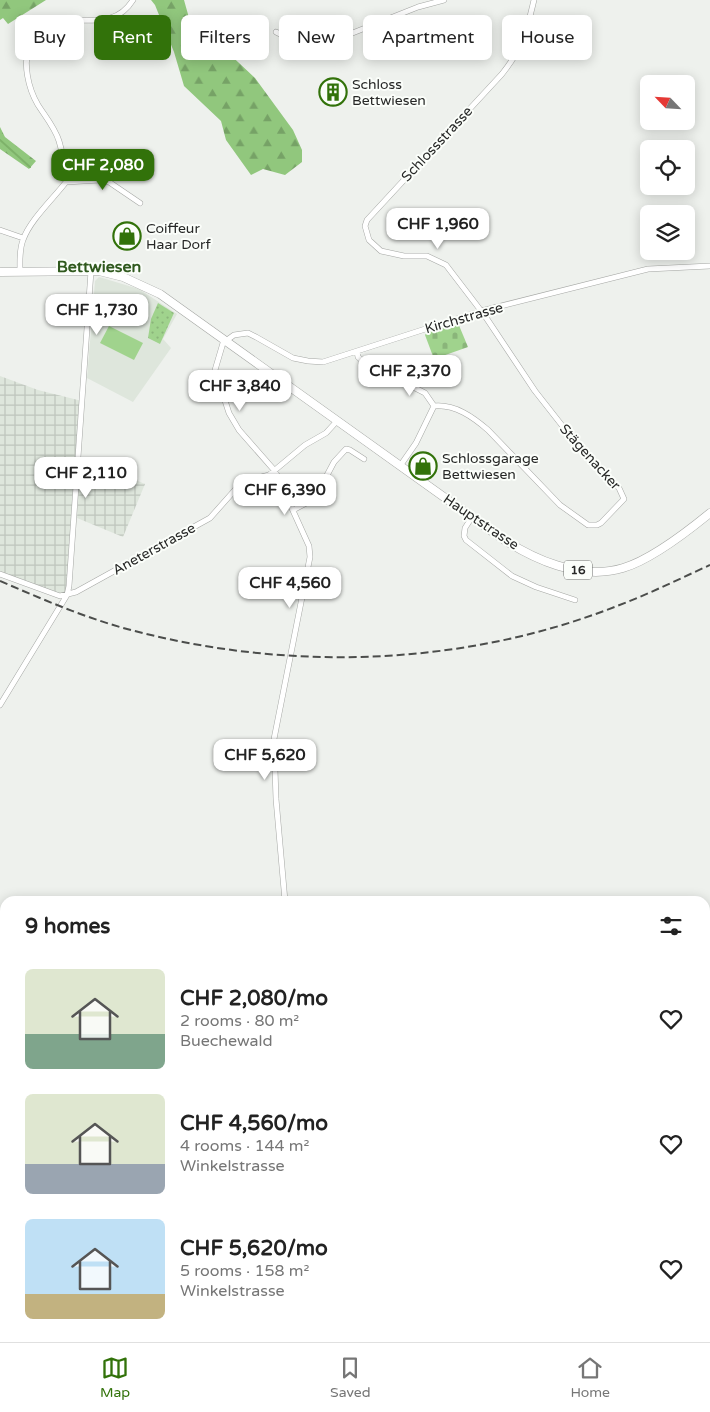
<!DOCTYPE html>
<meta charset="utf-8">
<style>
:root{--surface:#fff;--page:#f6f6f6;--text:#222;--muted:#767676;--line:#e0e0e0;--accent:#32720a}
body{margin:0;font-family:"Varela Round",sans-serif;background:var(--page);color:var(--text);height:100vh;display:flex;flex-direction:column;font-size:19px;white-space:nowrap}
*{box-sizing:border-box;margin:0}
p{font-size:16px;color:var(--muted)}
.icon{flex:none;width:28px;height:28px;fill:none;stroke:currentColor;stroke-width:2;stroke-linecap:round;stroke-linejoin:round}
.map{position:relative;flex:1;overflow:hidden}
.sheet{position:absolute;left:0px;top:896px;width:710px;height:446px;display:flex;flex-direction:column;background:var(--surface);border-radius:15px 15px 0 0;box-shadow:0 2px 12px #0003}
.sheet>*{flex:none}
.hud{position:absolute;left:15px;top:15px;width:680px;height:45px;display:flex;gap:10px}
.needle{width:32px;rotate:295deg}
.buttons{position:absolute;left:640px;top:75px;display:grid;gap:10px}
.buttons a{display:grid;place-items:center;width:55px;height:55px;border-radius:8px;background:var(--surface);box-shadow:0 2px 12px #0003;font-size:25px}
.price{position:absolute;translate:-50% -42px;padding:0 11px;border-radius:10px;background:#fff;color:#222;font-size:16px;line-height:32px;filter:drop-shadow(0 1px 2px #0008)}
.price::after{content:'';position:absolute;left:50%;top:30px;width:15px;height:11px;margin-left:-8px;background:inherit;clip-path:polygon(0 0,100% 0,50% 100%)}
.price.active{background:var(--accent);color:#fff}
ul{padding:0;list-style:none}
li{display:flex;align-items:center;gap:15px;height:125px;padding:0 25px}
li span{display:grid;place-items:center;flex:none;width:140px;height:100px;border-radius:8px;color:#555}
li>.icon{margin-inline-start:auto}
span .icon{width:60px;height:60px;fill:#fffc;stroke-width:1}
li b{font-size:21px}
h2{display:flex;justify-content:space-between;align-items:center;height:60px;padding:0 25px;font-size:21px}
.chip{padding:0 18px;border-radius:8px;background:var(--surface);box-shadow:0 2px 12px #0003;font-size:18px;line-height:45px}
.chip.active{background:var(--accent);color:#fff}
.dock{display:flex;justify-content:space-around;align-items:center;height:70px;border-top:1px solid var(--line);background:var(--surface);font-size:14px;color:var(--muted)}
.dock a{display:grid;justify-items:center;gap:2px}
.dock .active{color:var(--accent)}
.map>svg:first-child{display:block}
</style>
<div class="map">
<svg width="710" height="1342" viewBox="0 0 710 1342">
<defs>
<pattern id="industrial-grid" width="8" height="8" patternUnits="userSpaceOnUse" patternTransform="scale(1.25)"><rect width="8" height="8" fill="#dee6dc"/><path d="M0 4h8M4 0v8" fill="none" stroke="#bec5bd"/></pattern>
<pattern id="forest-firs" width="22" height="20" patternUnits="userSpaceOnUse" patternTransform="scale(1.25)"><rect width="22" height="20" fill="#91c77d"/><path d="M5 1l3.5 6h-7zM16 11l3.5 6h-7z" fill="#76a266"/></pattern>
<pattern id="wetland-marsh" width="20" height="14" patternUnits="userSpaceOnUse" patternTransform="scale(1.25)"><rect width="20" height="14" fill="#a0d38d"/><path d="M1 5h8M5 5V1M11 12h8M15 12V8" fill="none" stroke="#8ab57a"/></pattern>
<pattern id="cemetery-stones" width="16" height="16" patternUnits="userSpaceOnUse" patternTransform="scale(1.25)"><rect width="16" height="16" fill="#a0d38d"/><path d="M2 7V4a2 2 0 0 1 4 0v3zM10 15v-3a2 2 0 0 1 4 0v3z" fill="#8ab57a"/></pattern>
<pattern id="park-dots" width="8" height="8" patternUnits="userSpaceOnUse" patternTransform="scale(1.25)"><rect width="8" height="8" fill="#a0d38d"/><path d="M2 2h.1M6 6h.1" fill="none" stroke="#8ab57a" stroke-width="1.8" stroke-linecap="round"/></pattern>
</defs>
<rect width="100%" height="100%" fill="#eef1ed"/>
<path fill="#dee6dc" d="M99,277L139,289L177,314L163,339L171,348L133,402L87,378L95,281Z"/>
<path fill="url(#industrial-grid)" d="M0,376L38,390L82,401L67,595L60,596L0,574Z
M80,457L145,484L123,537L77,518Z"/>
<path fill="#a0d38d" d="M109,326L143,343L134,360L100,343Z
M198,1338H351L356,1342H190Z"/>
<path fill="url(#forest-firs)" d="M0,0H46L8,24L3,18L0,20Z
M151,0H184L196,43L222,47L255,78L293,130L302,150V162L285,175L263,169L251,175L226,140L221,121L184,86L174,52L155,5Z
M0,127L5,137L36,161L29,169L0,149Z
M705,980H710V1342H566L565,1338H705Z"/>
<path fill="url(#wetland-marsh)" d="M481,1338H565L566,1342H485Z"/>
<path fill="url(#cemetery-stones)" d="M458,323L468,347L434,359L425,335L427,332Z"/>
<path fill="url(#park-dots)" d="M158,303L174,313L160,344L148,338L151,319Z"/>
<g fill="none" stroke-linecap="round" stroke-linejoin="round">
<path stroke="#7eb26a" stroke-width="2" d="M0,140L30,167"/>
<path stroke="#c6c9c5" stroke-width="5" stroke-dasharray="5 2.5" stroke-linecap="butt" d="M326,41L340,38"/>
<g stroke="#a5a7a4" stroke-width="6">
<path id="minor" d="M276,32C295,42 305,44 326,41
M340,38L418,7L444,0
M66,182L100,180L109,182L140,203
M0,230L23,238
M20,272C20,261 19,250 23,240C30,220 53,199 66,182C65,169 63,154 59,141C55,128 45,116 38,105C28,88 23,64 29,46C33,35 42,26 53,23C82,15 114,31 133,0
M357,352L358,357L364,362L425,393L434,406L416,443L400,466
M434,406C455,404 473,417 488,430L560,505L588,525H597L601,523L624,499L619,488L579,447L535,391L485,316L446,265L427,256H404L381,251L369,240L365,226L367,220L502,74C524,46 526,33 534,0
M293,510L312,500L316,496L334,462L346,449L350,450L364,459
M472,517L465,528L464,536L466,540L512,576L536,587L575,600
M0,574L60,596L76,592L210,518L242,482L269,475L305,445L326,433L337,421
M0,705L67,595L69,586L91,271
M285,901L276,799L274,739L310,557L309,546L275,471L239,430L229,413L215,370L223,343L234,335L248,333L256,337L293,358L308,361L323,362L481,311L648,269L710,266
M353,1338L358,1342"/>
</g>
<g stroke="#a5a7a4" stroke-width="9">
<path id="primary" d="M0,272L99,271L123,277L160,294L497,535C532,559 580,581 623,568C650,560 688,531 710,513"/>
</g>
<use href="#minor" stroke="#fff" stroke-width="5"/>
<use href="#primary" stroke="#fff" stroke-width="8"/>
<path stroke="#4b4d4b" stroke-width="2" stroke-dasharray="8 4" stroke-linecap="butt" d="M0,581C42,599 83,617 127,629C287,672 462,667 617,606C649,594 679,579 710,565"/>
</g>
<defs>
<g id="building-ring" transform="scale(1.4375)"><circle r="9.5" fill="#fbfefa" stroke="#32720a" stroke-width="1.5"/><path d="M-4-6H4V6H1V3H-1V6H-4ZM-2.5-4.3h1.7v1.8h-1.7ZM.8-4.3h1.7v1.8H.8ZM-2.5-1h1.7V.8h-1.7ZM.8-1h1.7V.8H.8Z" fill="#32720a"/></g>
<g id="shop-ring" transform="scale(1.4375)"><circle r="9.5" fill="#fbfefa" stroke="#32720a" stroke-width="1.5"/><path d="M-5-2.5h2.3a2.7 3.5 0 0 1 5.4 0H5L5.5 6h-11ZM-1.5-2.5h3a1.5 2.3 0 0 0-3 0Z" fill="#32720a"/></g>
</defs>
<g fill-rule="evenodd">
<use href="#building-ring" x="333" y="92"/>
<use href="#shop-ring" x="127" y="236"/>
<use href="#shop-ring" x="423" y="466"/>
</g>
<g text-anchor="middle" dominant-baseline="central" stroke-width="4" stroke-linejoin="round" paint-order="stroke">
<rect fill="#fbfefa" stroke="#676866" stroke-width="1" x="564" y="560.5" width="28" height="19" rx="4"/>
<g font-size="12" font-weight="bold" fill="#272827">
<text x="578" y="570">16</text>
</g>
<g font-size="14" fill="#272827" stroke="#fbfefa" text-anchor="start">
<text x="352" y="84">Schloss<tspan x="352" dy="16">Bettwiesen</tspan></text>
<text x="146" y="228">Coiffeur<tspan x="146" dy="16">Haar Dorf</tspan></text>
<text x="442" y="458">Schlossgarage<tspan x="442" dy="16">Bettwiesen</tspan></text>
</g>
<g font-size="14" fill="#272827" stroke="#fbfefa">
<text transform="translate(437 144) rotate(-47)">Schlossstrasse</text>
<text transform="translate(464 318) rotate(-16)">Kirchstrasse</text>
<text transform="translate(590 457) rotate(48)">Stägenacker</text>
<text transform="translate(481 522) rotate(34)">Hauptstrasse</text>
<text transform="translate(154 549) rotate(-29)">Aneterstrasse</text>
</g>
<g font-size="16" font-weight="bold" fill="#30591e" stroke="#fbfefa">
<text x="99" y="267">Bettwiesen</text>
</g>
</g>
</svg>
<div class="buttons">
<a><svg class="needle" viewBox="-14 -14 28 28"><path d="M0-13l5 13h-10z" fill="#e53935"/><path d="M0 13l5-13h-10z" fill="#767676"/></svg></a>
<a><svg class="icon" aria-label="locate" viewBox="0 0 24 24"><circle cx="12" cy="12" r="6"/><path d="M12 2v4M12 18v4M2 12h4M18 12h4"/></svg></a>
<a><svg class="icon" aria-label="layers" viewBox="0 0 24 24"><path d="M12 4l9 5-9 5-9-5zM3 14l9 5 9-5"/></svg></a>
</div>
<b class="price active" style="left:103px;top:191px">CHF 2,080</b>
<b class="price" style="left:438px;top:250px">CHF 1,960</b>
<b class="price" style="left:97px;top:336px">CHF 1,730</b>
<b class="price" style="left:410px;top:397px">CHF 2,370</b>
<b class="price" style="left:240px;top:412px">CHF 3,840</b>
<b class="price" style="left:86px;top:499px">CHF 2,110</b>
<b class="price" style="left:285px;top:516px">CHF 6,390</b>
<b class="price" style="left:290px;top:609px">CHF 4,560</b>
<b class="price" style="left:265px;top:781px">CHF 5,620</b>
<div class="hud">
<a class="chip">Buy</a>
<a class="chip active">Rent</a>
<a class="chip">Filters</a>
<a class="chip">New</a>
<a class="chip">Apartment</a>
<a class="chip">House</a>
</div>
<section class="sheet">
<h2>9 homes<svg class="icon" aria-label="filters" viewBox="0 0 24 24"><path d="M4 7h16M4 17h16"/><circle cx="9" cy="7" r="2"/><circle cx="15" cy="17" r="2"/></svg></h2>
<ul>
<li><span style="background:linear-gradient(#dfe7d0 65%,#7fa58c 0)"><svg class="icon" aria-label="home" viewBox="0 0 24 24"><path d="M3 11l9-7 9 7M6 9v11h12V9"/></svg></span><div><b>CHF 2,080/mo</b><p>2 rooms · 80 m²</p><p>Buechewald</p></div><svg class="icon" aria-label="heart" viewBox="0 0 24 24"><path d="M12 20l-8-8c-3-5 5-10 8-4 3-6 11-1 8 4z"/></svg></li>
<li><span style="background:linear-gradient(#dfe7d0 70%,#9aa5b1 0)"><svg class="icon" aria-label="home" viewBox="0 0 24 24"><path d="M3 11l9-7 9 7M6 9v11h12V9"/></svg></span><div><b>CHF 4,560/mo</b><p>4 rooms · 144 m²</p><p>Winkelstrasse</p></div><svg class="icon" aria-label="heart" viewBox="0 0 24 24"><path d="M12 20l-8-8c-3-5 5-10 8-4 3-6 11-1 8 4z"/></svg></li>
<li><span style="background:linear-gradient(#bfe0f5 75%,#c2b280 0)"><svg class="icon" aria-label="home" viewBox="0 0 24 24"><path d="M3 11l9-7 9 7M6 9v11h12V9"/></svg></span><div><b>CHF 5,620/mo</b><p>5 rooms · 158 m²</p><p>Winkelstrasse</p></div><svg class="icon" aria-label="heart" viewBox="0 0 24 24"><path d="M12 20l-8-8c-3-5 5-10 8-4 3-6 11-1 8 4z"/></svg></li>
</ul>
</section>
</div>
<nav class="dock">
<a class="active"><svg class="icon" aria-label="map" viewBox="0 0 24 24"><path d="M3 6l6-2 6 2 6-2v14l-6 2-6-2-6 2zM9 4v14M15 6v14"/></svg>Map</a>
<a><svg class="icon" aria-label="saved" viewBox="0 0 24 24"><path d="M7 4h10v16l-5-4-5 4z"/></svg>Saved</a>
<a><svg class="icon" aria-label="home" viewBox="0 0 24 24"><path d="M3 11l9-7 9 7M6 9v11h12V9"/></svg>Home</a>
</nav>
